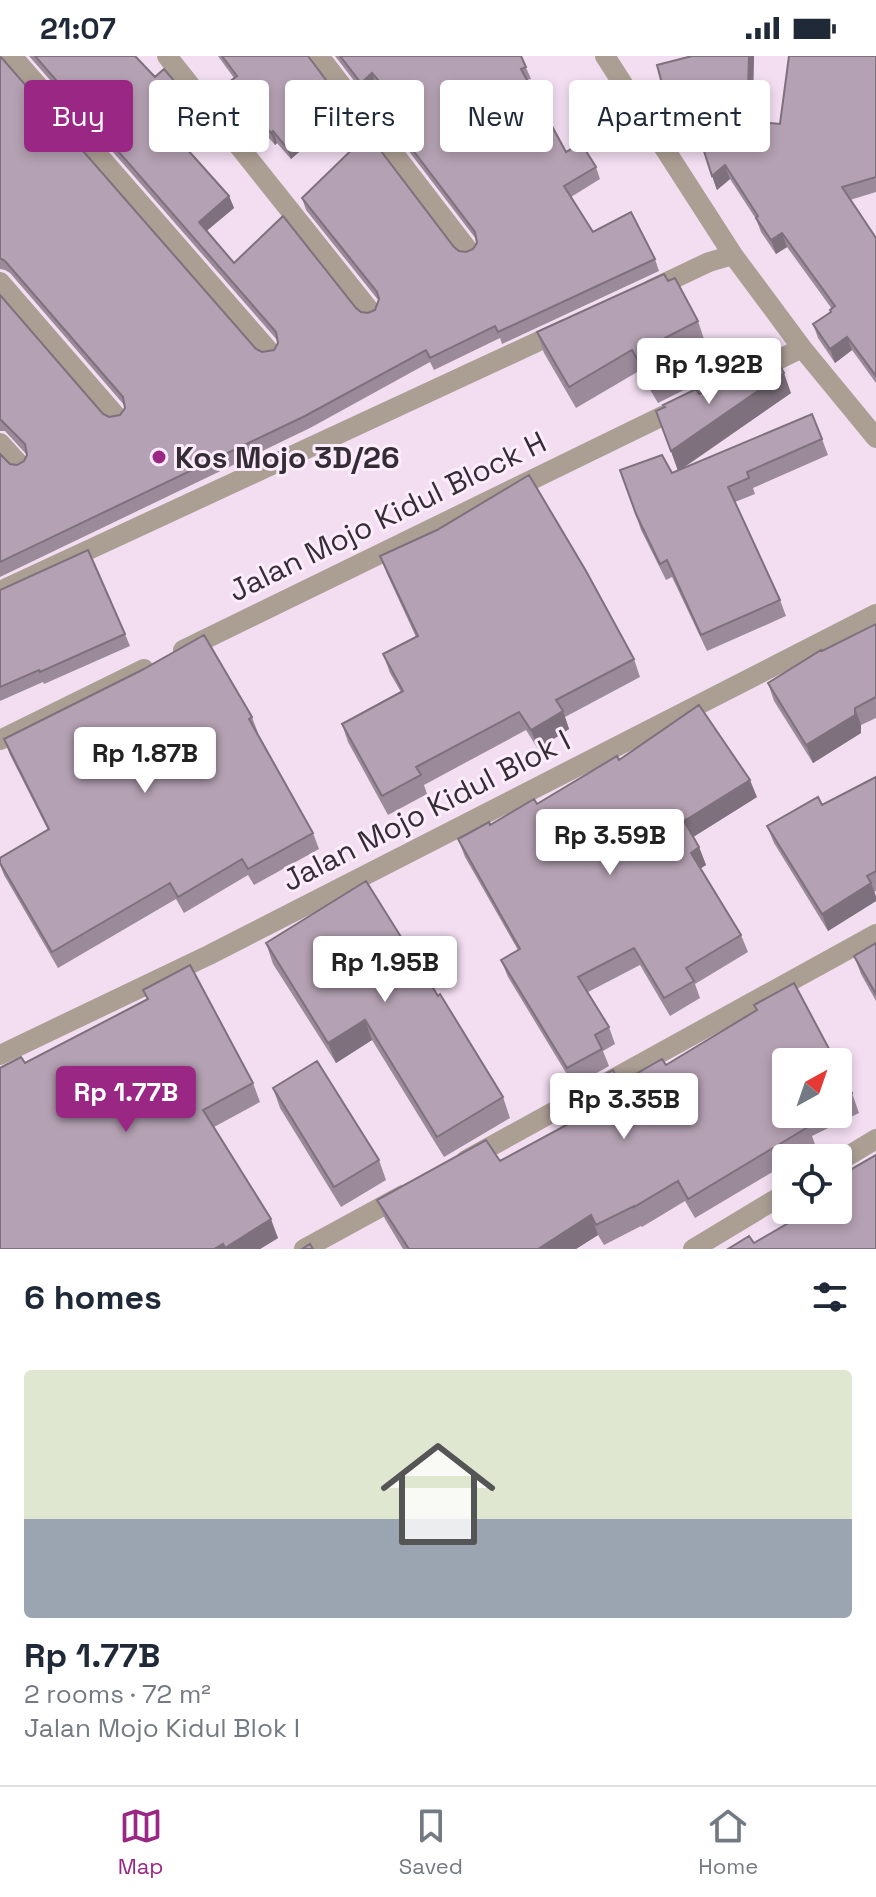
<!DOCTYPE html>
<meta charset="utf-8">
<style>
:root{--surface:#fff;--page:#f6f6f7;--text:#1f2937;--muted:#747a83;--line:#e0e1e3;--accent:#9a2784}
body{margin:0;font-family:"Space Grotesk",sans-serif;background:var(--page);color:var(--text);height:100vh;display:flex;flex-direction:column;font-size:30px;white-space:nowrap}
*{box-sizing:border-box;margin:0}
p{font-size:26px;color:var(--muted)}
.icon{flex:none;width:44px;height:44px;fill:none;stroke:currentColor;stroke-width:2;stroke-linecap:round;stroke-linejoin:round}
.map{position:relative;height:1193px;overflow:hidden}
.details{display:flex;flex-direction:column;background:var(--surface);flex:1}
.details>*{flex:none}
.guide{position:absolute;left:24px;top:24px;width:828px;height:72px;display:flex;gap:16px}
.needle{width:52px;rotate:40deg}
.fabs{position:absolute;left:772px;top:992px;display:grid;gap:16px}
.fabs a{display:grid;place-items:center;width:80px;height:80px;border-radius:8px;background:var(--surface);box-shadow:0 4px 12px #0003;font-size:40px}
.price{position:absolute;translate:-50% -68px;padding:0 18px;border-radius:8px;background:#fff;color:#222;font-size:26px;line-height:52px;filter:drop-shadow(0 2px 4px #0008)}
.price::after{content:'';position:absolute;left:50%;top:48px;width:24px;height:18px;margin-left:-12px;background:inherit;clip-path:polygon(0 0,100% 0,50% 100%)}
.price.on{background:var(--accent);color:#fff}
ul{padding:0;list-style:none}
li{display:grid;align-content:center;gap:16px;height:424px;padding:0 24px}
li+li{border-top:2px solid var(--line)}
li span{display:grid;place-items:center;height:248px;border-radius:8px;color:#555}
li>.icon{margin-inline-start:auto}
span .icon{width:144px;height:144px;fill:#fffc;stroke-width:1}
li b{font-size:34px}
h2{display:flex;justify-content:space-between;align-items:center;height:96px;padding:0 24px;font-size:34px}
.pill{padding:0 28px;border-radius:8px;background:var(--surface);box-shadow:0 4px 12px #0003;font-size:28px;line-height:72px}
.pill.on{background:var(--accent);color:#fff}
.status{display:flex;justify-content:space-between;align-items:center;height:56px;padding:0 40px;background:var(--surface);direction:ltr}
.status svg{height:22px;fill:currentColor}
.menu{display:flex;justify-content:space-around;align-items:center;height:112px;border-top:2px solid var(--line);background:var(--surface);font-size:22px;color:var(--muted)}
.menu a{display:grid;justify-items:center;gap:4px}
.menu .on{color:var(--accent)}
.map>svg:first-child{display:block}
</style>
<div class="status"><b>21:07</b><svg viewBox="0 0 49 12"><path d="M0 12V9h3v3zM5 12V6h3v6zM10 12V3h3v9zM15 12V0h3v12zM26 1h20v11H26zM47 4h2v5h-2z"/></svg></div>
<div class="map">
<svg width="876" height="1193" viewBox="0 0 876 1193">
<rect width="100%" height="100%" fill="#f2ddf1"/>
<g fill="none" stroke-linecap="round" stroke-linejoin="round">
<path stroke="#ab9e93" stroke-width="20" d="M12,0L270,296
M167,0L371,256
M319,0L469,195
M605,0L733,199L802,292L876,382
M0,226L117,361
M652,233L709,206L733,199
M0,387L19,408
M0,535L565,273
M183,594L802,292
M0,684L144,613
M0,999L209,899L876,558
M466,1104L876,878
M838,1106L876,1083
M304,1193L403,1139
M693,1193L786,1137"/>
</g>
<path fill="#9b8a9a" d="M0,0L256,293L262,296L274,294L278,287V285L29,0H135L207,71L185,90L229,140L234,152L206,175L234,207L356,252L361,256L368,257L375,254L379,245L306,154L302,142L454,191L459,195L466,196L473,193L477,187L476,183L391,72L387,60L396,51L376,29L365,39L335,0H521L531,23L527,24L566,96L596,111L600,123L571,141L593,176L655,203L659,215L502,288L500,282L434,314L430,306L310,372L0,521V398L10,408L17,409L24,405L27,399L5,375H0V239L103,358L109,361L120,359L125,352V350L10,217L5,214L0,213Z
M218,0H308L345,56L291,103L277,87L275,89L232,39L228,27L234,22Z
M692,0H754L752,66L780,68L876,0V136L850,144L876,182V327L852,294L835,307L818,282L813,268L830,256L832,253L787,191L776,198L761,176L756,163L730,123L717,134L687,44L669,48L664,35Z
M698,265L705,286L676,301L682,311L690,331L658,347L639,315L576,352L544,297L537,276Z
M791,337L682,413L822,383L828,399L753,432L755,438L735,446L780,544L786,560L707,595L672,521L666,524L641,474L620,414L672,417L678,414L656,355L699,338Z
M380,500L634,603L640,621L565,661L569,673L538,693L526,674L424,729L427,738L388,759L348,686L342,668L401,636L390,617L383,598L416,581L387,518Z
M0,534L125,578L130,590L44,628L43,626L0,645Z
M876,568V662L861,669V677L813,707L774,645L768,627L822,595Z
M252,661L258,677L257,678L313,777L319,793L254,829L248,819L184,857L176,843L58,912L4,819L0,809V802L48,774L10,699L4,683Z
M619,704L757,741L693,781L699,791L706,809L701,812L741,879L748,896L695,928L700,942L670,960L640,909L588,936L609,971L615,988L603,995L609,1010L574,1030L508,921L501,904L518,894L465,801L458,783L537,748Z
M876,721V835L874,836L876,845L828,875L774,787L767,770L822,749Z
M266,887L438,940L503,1041L510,1062L444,1101L372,984L336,1007L273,908Z
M876,887V945L861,918L854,900Z
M794,927L786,1058H838V1010L852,1037L859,1057L812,1080L816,1091L797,1102H786V1108L695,1162L685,1145L642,1171L641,1170L604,1189L598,1179L576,1193H403L385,1163L377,1144L500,1105L580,1061L571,1037L620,1027L666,1009L756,954L754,949Z
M143,934L253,1027L260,1046L214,1071L278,1182L260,1193H0L25,1007L147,944Z
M273,1032L379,1104L386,1124L341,1151L280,1052Z"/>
<path fill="#7e717d" d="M749,0H754L752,79L747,65Z
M372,17L376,29L365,39L361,27Z
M341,44L345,56L291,103L286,91Z
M203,59L207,71L181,94L177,82Z
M273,75L277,87L275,89L271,77Z
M725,109L730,123L717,134L712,120Z
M229,140L234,152L203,178L199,166Z
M782,177L787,191L776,198L771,184Z
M847,281L852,294L835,307L830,293Z
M784,317L791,337L678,415L671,395Z
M855,652L861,669V677L813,707L806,689Z
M563,655L569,673L538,693L531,674Z
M750,724L757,741L690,783L684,765Z
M699,791L706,809L698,814L691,797Z
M871,827L876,840V845L828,875L822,858Z
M365,964L372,984L336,1007L328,987Z
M591,1159L598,1179L576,1193H538Z
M271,1163L278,1182L260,1193H226L225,1192Z
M223,1188L225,1193H214Z"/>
<path fill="#b4a1b3" stroke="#7e717d" stroke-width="2" d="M0,0L256,293L262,296L274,294L278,287L276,276L35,0H135L155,21L164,13L203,59L177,82L229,140L199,166L234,207L283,160L356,252L361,256L368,257L375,254L379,243L377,236L302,142L368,78L454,191L459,195L466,196L473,193L477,187L475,176L387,60L399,48L372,17L361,27L340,0H521L526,11L521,13L566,96L581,87L596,111L564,130L593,176L631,156L655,203L498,276L495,270L430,302L426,294L305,360L0,506V398L10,408L17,409L24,405L27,399L25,388L0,363V239L103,358L109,361L120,359L125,352L123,341L5,205L0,202Z
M222,0H308L341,44L286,91L273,75L271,77L228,27L237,20Z
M692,0H749L747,65L780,68L789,0H876V121L842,131L876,182V320L847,281L830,293L813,268L831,256L830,254L835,250L782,177L771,184L756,162L758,160L725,109L712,120L683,30L664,35L657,9Z
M664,218L668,225L675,222L698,265L665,282L682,311L650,326L632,294L569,331L537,276Z
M779,308L784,317L671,395L656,355L665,351L663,349L696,333L699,338Z
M812,358L822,383L747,416L749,422L728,431L780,544L701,579L667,504L660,508L636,458L620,414L662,399L672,417Z
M529,419L586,515L634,603L556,644L563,655L531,674L519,656L416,711L421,719L382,740L342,668L403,635L383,598L418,580L380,500L437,474Z
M88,494L125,578L40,616L39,614L0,631V534Z
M876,568V641L855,652V659L806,689L768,627L821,594L822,595Z
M204,579L252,661L249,663L313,777L248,813L242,803L178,841L170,827L52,896L0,807V802L49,773L4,683L142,614Z
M699,649L750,724L684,765L699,791L691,797L741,879L686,912L694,925L664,942L634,892L578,921L609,971L595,979L602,993L567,1012L501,904L520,893L458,783L489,766L490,769L534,743L537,748L617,700L619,704Z
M876,721V815L867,820L871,827L822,858L767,770L818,741L822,749Z
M366,825L438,940L440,938L503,1041L437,1081L365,964L328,987L266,887Z
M876,887V938L854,900Z
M190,909L253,1027L203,1054L271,1163L225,1192L223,1188L214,1193H0V1012L21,1001L25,1007L148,943L143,934Z
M794,927L836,1006H786V1058H810L803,1062L808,1071L688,1143L678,1125L634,1151V1150L596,1169L591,1159L538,1193H409L377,1144L486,1084L500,1105L583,1060L571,1037L613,1014L620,1027L662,1003L666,1009L757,954L754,949Z
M317,1005L379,1104L334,1131L273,1032Z
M838,1010L852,1037L838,1044Z
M876,1099V1193H728L749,1180L754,1187L811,1154H838V1138L845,1134L838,1121Z
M310,1188L313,1193H302Z"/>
<circle fill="#9a2784" stroke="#fdecfc" stroke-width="3" cx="159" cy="401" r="8"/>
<g text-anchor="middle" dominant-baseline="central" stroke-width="6" stroke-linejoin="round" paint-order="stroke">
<g font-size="30" font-weight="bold" fill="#352d35" stroke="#fdecfc" text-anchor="start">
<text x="175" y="401">Kos Mojo 3D/26</text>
</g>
<g font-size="30" fill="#352d35" stroke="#fdecfc">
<text transform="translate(387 460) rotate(-26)">Jalan Mojo Kidul Block H</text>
<text transform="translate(426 754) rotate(-27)">Jalan Mojo Kidul Blok I</text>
</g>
</g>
</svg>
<div class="fabs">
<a><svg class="needle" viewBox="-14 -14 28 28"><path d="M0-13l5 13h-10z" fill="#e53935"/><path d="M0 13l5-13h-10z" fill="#747a83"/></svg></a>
<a><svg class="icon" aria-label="locate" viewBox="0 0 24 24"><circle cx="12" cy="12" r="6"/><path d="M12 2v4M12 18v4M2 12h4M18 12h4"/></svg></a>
</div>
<b class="price" style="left:709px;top:350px">Rp 1.92B</b>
<b class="price" style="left:145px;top:739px">Rp 1.87B</b>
<b class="price" style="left:610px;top:821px">Rp 3.59B</b>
<b class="price" style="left:385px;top:948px">Rp 1.95B</b>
<b class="price on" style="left:126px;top:1078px">Rp 1.77B</b>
<b class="price" style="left:624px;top:1085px">Rp 3.35B</b>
<div class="guide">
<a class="pill on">Buy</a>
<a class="pill">Rent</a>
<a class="pill">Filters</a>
<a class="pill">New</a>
<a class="pill">Apartment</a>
</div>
</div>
<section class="details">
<h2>6 homes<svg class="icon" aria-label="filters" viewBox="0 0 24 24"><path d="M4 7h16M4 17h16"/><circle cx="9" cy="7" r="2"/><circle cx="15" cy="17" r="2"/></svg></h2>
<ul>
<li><span style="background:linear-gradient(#dfe7d0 60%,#9aa5b1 0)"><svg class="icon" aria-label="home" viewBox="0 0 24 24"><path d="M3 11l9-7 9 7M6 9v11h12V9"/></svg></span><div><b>Rp 1.77B</b><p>2 rooms · 72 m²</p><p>Jalan Mojo Kidul Blok I</p></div></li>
</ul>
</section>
<nav class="menu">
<a class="on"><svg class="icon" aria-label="map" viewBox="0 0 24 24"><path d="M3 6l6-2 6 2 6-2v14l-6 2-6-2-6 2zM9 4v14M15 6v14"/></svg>Map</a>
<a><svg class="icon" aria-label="saved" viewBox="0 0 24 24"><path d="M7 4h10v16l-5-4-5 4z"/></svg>Saved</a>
<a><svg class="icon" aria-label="home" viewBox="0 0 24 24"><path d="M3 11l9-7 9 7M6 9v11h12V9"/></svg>Home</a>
</nav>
